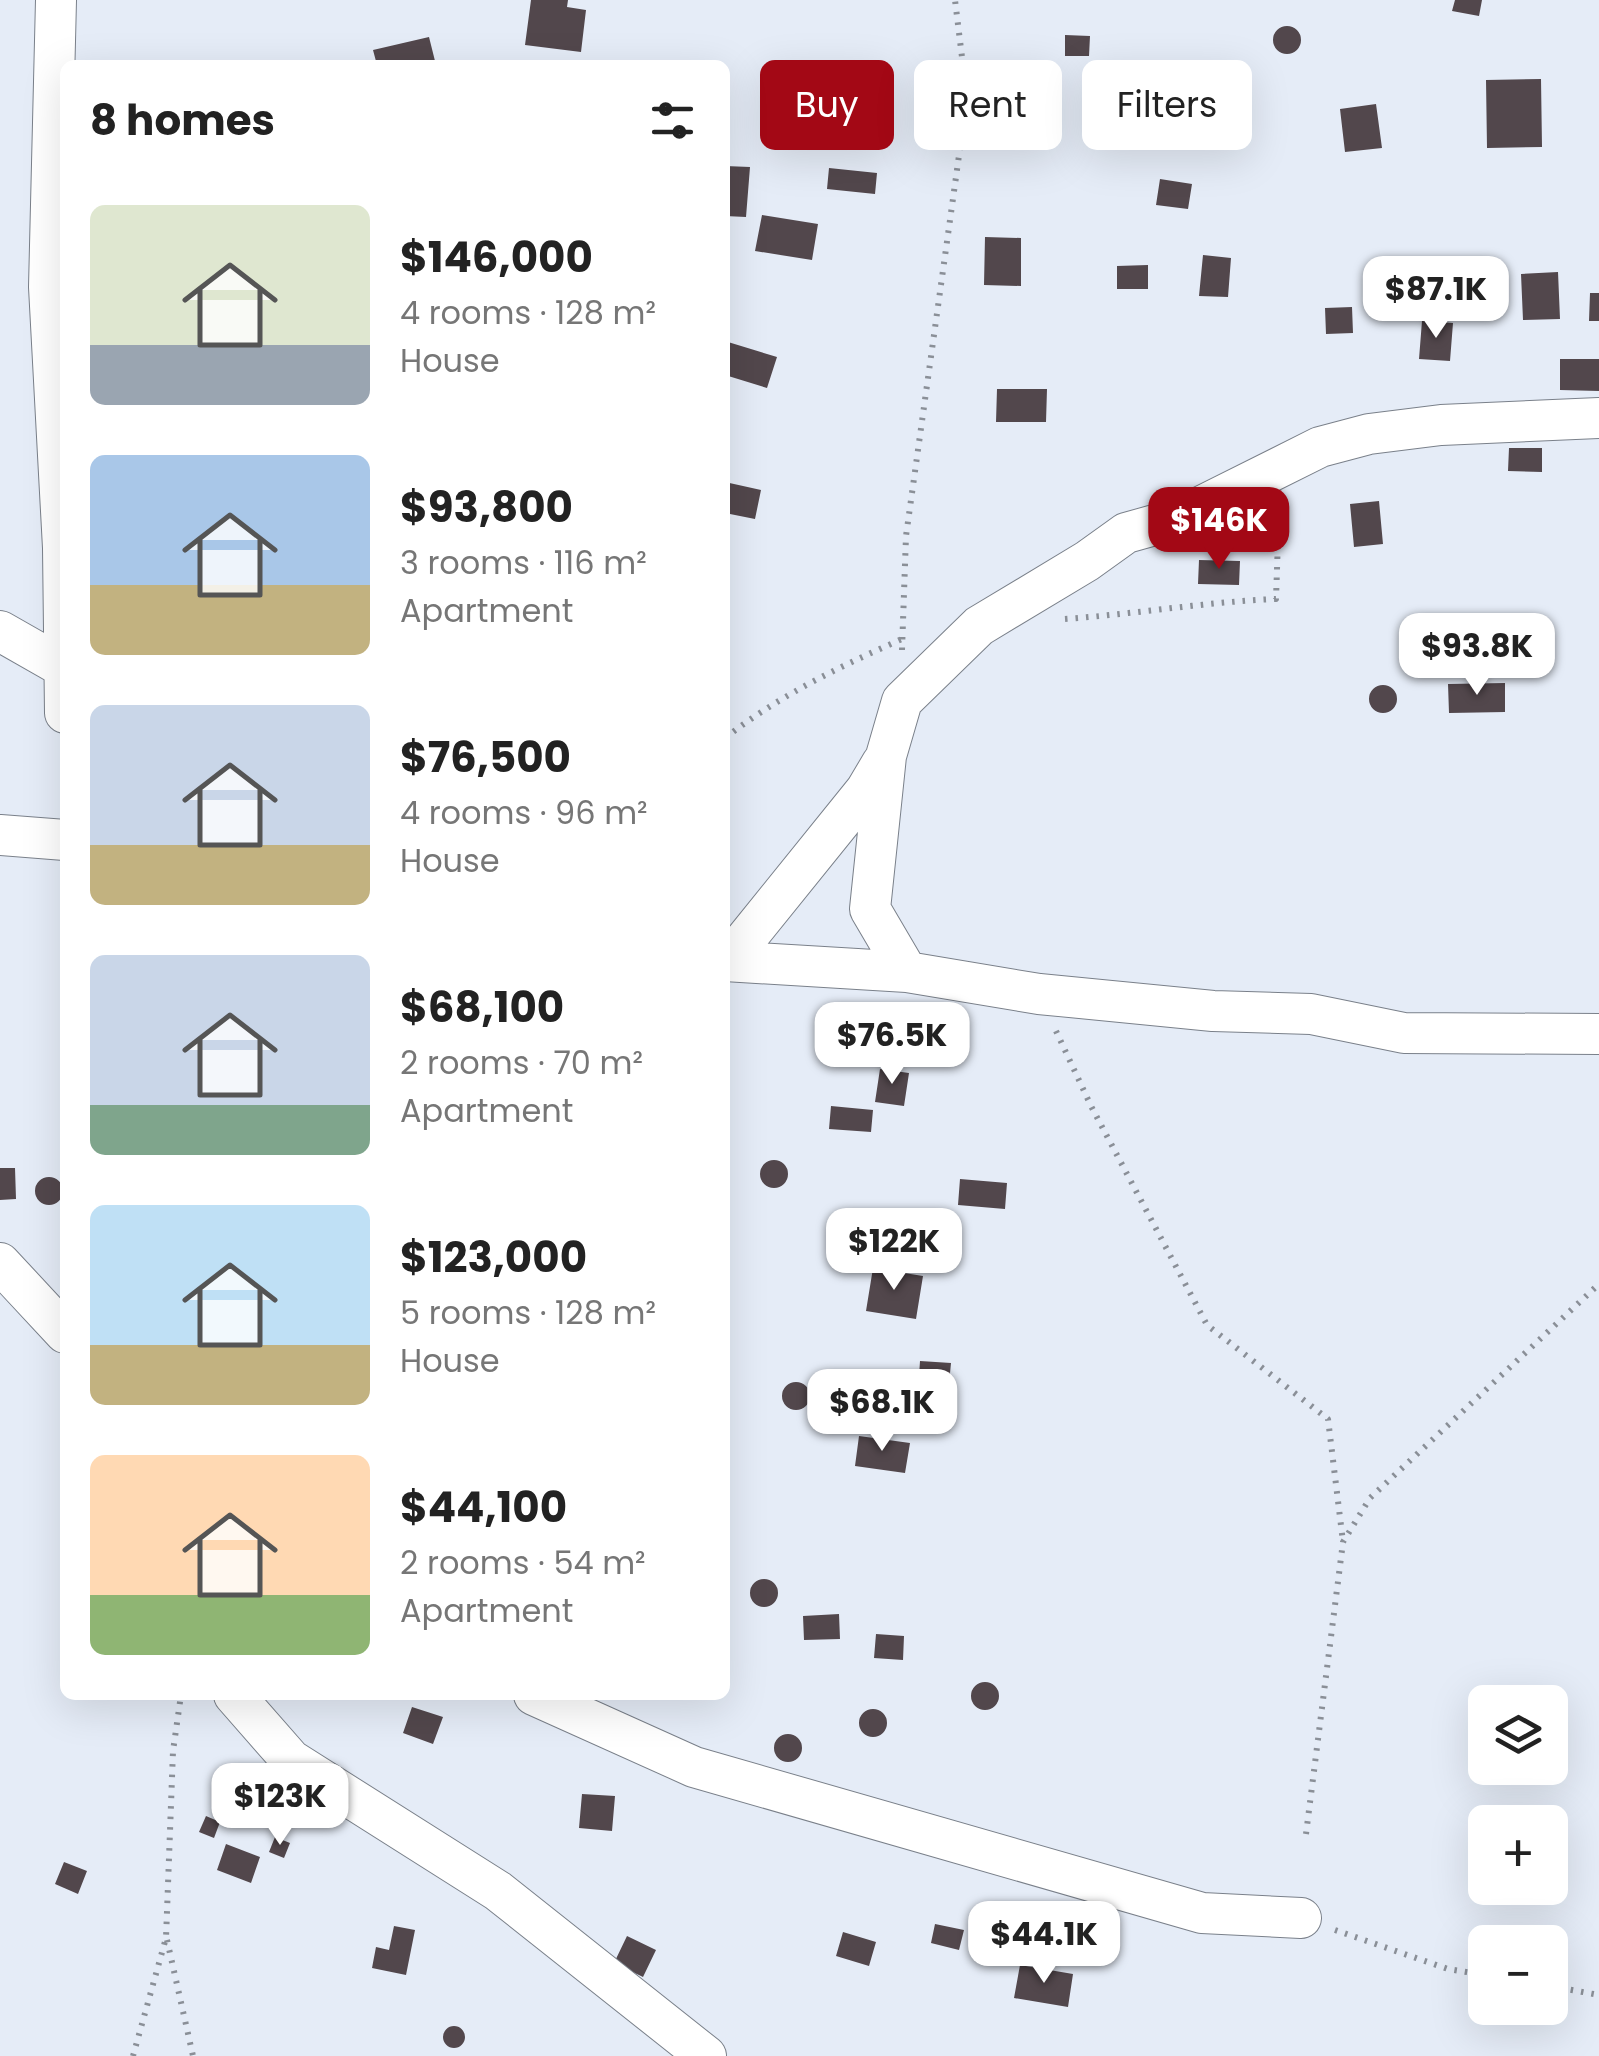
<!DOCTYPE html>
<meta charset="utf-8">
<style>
:root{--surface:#fff;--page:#f2f2f2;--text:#222;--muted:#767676;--accent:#a30815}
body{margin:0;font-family:Poppins,sans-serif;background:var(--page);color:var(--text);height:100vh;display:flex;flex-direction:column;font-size:38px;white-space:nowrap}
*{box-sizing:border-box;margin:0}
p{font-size:32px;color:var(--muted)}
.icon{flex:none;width:55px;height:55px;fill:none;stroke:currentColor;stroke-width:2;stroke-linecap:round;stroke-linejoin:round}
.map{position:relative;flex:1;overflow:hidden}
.drawer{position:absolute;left:60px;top:60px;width:670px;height:1640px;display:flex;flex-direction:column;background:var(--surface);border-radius:15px;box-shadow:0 10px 40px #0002}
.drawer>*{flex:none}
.guide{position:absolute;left:760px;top:60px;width:688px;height:90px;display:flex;gap:20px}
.tools{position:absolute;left:1468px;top:1685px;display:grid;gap:20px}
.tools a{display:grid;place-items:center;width:100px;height:100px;border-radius:15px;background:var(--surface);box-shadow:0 10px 40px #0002;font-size:50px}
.price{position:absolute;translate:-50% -85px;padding:0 22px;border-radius:20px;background:#fff;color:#222;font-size:32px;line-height:65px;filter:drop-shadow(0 2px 5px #0008)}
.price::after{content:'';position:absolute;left:50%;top:60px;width:30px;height:22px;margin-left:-15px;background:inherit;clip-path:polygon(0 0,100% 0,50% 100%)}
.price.on{background:var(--accent);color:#fff}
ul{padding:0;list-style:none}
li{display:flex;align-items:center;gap:30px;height:250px;padding:0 30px}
li span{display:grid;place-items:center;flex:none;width:280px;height:200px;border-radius:15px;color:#555}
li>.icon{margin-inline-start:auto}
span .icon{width:120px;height:120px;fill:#fffc;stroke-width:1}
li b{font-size:42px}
h2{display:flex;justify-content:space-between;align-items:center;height:120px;padding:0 30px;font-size:42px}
.chip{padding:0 35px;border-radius:15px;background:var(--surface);box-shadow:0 10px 40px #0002;font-size:35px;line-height:90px}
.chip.on{background:var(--accent);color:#fff}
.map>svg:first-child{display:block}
</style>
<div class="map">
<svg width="1599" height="2056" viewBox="0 0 1599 2056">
<rect width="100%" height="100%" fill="#e5ecf7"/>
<path fill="#52474c" d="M531,0H568L567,7L586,10L581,52L525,45Z
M1455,0H1482L1479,16L1452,11Z
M1273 40a14 14 0 1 1 28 0a14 14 0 1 1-28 0Z
M1065,35L1090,36L1089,56H1065Z
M429,37L436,65H377L373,50Z
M1541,79L1542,147L1487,148L1486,80Z
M1376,104L1382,148L1345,152L1340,109Z
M1167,119V146L1131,147L1130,120Z
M725,166L750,167L746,217L725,216Z
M829,168L877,173L875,194L827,189Z
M1160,179L1192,184L1188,209L1156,205Z
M762,215L818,224L812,260L755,251Z
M985,237L1021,238V286L984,285Z
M1203,255L1231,258L1228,297L1199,296Z
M1148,265V289H1117V266Z
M1558,272L1560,319L1523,320L1521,274Z
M1590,293H1599V321H1589Z
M1352,307L1353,333L1326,334L1325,308Z
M1422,321L1453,323L1450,361L1419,359Z
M728,342L777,357L767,388L725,375Z
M1560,359H1599V391L1560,390Z
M997,389H1047L1046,422H996Z
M1509,448H1542V472L1508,471Z
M725,482L761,490L755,519L725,513Z
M1379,501L1383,544L1354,547L1350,504Z
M1199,560L1240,561L1239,585L1198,584Z
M1427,625H1456L1457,657L1427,658Z
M1505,683V712L1449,713L1448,684Z
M1369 699a14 14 0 1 1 28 0a14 14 0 1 1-28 0Z
M847,1045L888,1047L887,1060L847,1059Z
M880,1069L909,1073L904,1106L875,1102Z
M831,1106L873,1110L871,1132L829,1129Z
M760 1174a14 14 0 1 1 28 0a14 14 0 1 1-28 0Z
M0,1168H15L16,1199L0,1200Z
M35 1191a14 14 0 1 1 28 0a14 14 0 1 1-28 0Z
M960,1179L1007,1183L1005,1209L958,1205Z
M873,1268L923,1276L916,1319L866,1311Z
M920,1361L951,1363L948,1394L918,1391Z
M782 1396a14 14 0 1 1 28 0a14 14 0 1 1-28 0Z
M846 1399a13 13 0 1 1 26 0a13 13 0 1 1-26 0Z
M859,1436L910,1443L905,1473L855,1466Z
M750 1593a14 14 0 1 1 28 0a14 14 0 1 1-28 0Z
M839,1614L840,1639L804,1640L803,1616Z
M876,1634L904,1636L903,1660L874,1658Z
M971 1696a14 14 0 1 1 28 0a14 14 0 1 1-28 0Z
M412,1707L443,1717L433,1744L403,1733Z
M859 1723a14 14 0 1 1 28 0a14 14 0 1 1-28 0Z
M774 1748a14 14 0 1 1 28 0a14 14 0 1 1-28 0Z
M582,1794L615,1796L612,1831L579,1828Z
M206,1816L220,1822L214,1838L199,1832Z
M275,1837L290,1843L284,1858L269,1852Z
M226,1844L260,1857L251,1883L217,1870Z
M64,1862L87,1871L78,1894L55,1884Z
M935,1924L964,1930L959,1950L931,1943Z
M394,1926L415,1930L406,1975L372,1968L376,1947L389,1950Z
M843,1932L876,1942L869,1966L836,1956Z
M627,1936L656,1950L643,1977L614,1963Z
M1020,1965L1073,1974L1068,2007L1014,1998Z
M443 2037a11 11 0 1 1 22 0a11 11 0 1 1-22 0Z"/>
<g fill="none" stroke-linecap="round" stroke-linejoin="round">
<g stroke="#7a808a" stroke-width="42">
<path id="minor" d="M56,0L49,287L63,548L65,713
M0,631L65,668
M0,835L65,840
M725,961L907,972L1039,994L1213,1011L1311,1014L1404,1033L1599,1034
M728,961L866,790L882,763
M907,972L870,909L886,756L902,701L979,626L1087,561L1126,533L1176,519L1320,447L1369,434L1441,425L1599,418
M0,1263L65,1333
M234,1695L291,1760L498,1891L706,2056
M534,1695L694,1767L1202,1913L1301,1918"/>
</g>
<path stroke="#8a8f97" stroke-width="6" stroke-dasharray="2.5 8" stroke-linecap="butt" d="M1065,619C1136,614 1205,602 1276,599L1279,510
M902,650L906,536L967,98L955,0
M725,738C780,695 839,667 902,639
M1056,1031L1091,1106L1207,1325L1328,1419L1343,1542
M1306,1834L1343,1542L1370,1498L1599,1284
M1335,1930L1448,1969L1485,1975
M167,1940L193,2056
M1550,1986L1599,1995
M133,2056L166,1938L173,1751L181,1695"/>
<use href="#minor" stroke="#fff" stroke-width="40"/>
</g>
</svg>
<div class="tools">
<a><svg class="icon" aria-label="layers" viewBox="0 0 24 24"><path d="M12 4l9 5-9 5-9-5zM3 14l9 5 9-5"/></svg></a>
<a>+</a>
<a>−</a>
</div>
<b class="price" style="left:1436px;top:341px">$87.1K</b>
<b class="price on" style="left:1219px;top:572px">$146K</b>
<b class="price" style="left:1477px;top:698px">$93.8K</b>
<b class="price" style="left:892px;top:1087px">$76.5K</b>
<b class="price" style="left:894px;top:1293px">$122K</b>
<b class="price" style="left:882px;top:1454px">$68.1K</b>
<b class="price" style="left:280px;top:1848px">$123K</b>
<b class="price" style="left:1044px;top:1986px">$44.1K</b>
<div class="guide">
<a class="chip on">Buy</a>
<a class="chip">Rent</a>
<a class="chip">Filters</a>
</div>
<section class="drawer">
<h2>8 homes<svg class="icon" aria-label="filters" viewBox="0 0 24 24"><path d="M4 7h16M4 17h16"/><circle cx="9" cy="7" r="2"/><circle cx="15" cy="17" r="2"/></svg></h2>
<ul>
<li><span style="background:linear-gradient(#dfe7d0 70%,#9aa5b1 0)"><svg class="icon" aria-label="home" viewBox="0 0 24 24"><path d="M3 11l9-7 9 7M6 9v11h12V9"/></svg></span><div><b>$146,000</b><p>4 rooms · 128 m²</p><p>House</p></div></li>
<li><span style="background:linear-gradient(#a9c7e8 65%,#c2b280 0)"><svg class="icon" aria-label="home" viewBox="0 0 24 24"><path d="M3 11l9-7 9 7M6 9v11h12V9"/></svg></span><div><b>$93,800</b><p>3 rooms · 116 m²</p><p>Apartment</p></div></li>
<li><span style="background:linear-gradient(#c9d6e8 70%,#c2b280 0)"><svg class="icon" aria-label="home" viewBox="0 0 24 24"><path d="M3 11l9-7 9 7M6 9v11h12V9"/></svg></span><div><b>$76,500</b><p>4 rooms · 96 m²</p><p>House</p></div></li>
<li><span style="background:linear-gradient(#c9d6e8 75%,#7fa58c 0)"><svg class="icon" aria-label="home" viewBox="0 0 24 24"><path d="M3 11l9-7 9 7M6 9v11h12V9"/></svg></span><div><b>$68,100</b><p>2 rooms · 70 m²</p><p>Apartment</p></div></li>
<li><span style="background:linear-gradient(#bfe0f5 70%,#c2b280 0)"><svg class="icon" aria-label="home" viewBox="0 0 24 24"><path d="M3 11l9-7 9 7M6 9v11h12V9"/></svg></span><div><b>$123,000</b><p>5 rooms · 128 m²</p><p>House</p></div></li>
<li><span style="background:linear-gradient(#ffd9b3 70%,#8fb573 0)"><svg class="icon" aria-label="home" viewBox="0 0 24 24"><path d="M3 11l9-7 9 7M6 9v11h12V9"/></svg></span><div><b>$44,100</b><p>2 rooms · 54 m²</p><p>Apartment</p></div></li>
</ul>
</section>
</div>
